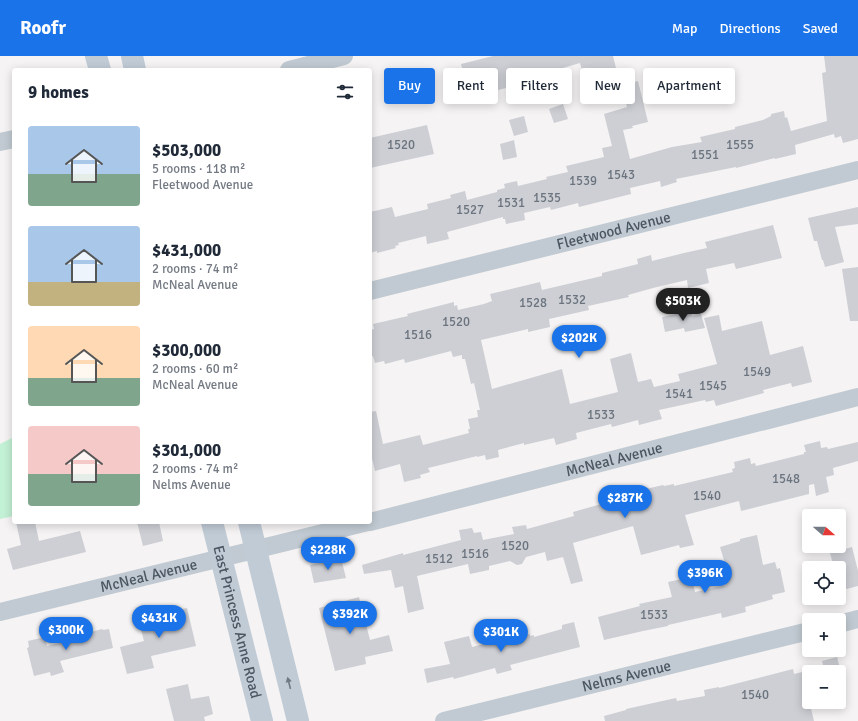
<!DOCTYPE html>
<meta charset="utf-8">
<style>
:root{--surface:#fff;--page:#f6f6f7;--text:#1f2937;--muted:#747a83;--accent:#1a73e8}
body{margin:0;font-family:Signika,sans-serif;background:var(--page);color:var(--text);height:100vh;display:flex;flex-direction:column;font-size:15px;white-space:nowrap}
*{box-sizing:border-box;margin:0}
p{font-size:13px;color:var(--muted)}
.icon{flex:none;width:22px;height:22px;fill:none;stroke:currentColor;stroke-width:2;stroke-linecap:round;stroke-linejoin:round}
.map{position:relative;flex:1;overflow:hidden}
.sheet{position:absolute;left:12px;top:12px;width:360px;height:456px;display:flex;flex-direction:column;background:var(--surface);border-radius:4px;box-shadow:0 2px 10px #0003}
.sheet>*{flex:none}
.top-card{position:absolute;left:384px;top:12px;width:380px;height:36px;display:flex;gap:8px}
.needle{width:26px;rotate:110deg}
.tools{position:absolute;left:802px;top:453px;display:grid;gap:8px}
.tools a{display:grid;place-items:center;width:44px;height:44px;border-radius:4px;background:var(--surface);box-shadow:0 2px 10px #0003;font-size:20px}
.price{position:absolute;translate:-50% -34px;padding:0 9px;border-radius:14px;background:var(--accent);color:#fff;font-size:13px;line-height:26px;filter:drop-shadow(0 1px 2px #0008)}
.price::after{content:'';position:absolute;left:50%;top:24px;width:12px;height:9px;margin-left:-6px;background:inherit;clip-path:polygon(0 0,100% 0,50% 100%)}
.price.selected{background:#222;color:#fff}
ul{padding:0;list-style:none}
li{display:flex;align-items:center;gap:12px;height:100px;padding:0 16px}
li span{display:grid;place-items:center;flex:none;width:112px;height:80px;border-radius:4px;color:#555}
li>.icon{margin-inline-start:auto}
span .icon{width:48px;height:48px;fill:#fffc;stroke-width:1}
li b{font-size:17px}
h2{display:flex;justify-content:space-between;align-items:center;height:48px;padding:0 16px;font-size:17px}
.tag{padding:0 14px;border-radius:4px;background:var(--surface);box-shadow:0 2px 10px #0003;font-size:14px;line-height:36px}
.tag.selected{background:var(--accent);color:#fff}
header{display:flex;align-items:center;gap:24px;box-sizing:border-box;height:56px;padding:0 20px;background:var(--accent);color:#fff}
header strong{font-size:19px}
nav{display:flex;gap:22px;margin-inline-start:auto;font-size:14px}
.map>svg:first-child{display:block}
</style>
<header>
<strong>Roofr</strong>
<nav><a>Map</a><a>Directions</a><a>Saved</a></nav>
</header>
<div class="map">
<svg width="858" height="665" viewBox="0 0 858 665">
<rect width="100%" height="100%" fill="#f5f3f3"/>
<path fill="#c3f1d5" d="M14,381V460L0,463V388Z"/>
<path fill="#cdcfd5" d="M493,0H613L617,16L585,25L580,7L529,22L531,28L515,33L514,30L470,41L461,8Z
M824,0H858V83L843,87L841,80L835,82L834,78L795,89L796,98L775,103V102L736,112V111L676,123L677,126L661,131L660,125L630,132L631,138L579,151L578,147L551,154L550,151L524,157L525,164L506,168L505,163H503V161L447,176L449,183L427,188L426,180L398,187L399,189L395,190L396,192L377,197V195L370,197V156L392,151L395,161L428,153L427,148L451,142L450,139L465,135L467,144L497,136V134L505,132L504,128L517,125L518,130L547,123L546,121L568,116L566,110L604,101L602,92L612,90L604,58L627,51L622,29L638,25L648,66L632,70L633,72L623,74L630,103L672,91L702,86L700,81L735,73V71L763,64L771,60V58L784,55L785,62L787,61L791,75L827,65L822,17L826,16Z
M563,48L568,63L554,67L549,53Z
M524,60L528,76L514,80L509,64Z
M427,69L434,98L370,112V82Z
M514,84L517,101L503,104L500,88Z
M858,151V168L835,171L844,206L825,211L823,204H822L817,185H814L808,162Z
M773,169L782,202L736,213L734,207L706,213L709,227L688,232L687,224L653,232L628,239L629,241L588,250L589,254L549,263L550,271L528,276V273L481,284L492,333L562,313L570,348L618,336L610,303L631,297L638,326L651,323L654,331L680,325L678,318L717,308L704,262L719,259L722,275L762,265L770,299L803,290L812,326L792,331L791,327L763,334L764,337L716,350L714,344L706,346L705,344L659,354L662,363L639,369L638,364L612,371L611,368L576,377L577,383L556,389L554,382L524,389V387L498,394L499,401L486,404L485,399L477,401V400L428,412L430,416L420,419L421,422L404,426L400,408L375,415L370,394V356L376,355L383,388L420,379L423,389L469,377L468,373H470L468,363L478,361L477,354H480L474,327L471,328L465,303H462V299L453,301L451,295L405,307L404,303L385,308L384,305L375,307L373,300L370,301V274L374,273L373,268L408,260L407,258L454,246V250L457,249L458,254L484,248L492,245L490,238L540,226L542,234L602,220V217L638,208L637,203L651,199L652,205L684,197L707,192L705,186Z
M858,211V265H850L842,213Z
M691,255L692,260L701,258L705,272L685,276L684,272L665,276L662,261Z
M820,385L821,392L827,391L828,393L858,386V405L833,412L834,419L826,421L829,436L816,440L814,428L809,429V438L741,455L739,445L685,459L694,489L680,492L679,489L641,499L633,470L573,487L583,525L571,528L563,501L547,505L545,496L526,501L522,508L517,509L510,505L489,510V514L470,518L468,508L417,520L424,553L408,557L403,530L395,532L391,514L364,518L362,509L403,497V499L461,484L459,474L472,472L474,477L481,476L483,484L514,478L512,471L526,469L527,473L574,460L573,456L612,445V442L620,441L618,434L632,431L633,436L663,429L664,430L674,428V430L733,416L732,413L735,412L734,406L750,402L751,408L755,407L756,410L804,398V396H806L804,389Z
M16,466H35L39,485L80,475L86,496L13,514L7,493L21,489Z
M137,466H159L163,485L143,490Z
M757,479L763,509L775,506L777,513L780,512L785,536L772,539L773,543L745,551L746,556L722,562L721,557L668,569V570L643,575L604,584L598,561L640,550L639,548L672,541L668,526L691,521L695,536L726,529L725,525L730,524L720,491L740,485V483Z
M852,491L858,515V530L839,535V512H834L830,497Z
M341,502L346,522L314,527L310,509Z
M359,541L370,584L389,579L393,595L365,601L366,608L335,615L319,552Z
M187,552L196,590L151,600L154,612L127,618L120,591L144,585L139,566L146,565L145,558L162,555V557Z
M574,566L580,591L510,609L512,614L497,618L495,612L454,623L453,621L427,627L424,613L450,608L444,586L469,580L472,591L499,584V586L530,578V580L534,579V581L562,573V569Z
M102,573L103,574L109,573L113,592L60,605L64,616L51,620L50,616L34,620L27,592L29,591L28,585L45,581L47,590L76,583V580Z
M837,601L841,616H825L822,605Z
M793,613L794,618L802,616L814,665H605L604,660L626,654V653L676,642L677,645L705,640L704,634L719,631V632Z
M188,628L191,643L209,640L213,658L204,661L205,665H174L166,633Z"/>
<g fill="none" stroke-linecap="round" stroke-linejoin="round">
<g stroke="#c1cad2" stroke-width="18">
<path d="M289,14L344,0"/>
<path d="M0,86L14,83"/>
<path id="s1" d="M370,235L858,114"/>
<path id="s2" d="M370,466L858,341"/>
<path id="s3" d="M0,556L368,466"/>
<path d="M839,568L858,563"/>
<path id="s4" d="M444,665L809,575"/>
</g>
<g stroke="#c1cbd6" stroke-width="22">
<path d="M96,0L100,14"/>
<path d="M132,0L135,14"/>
<path id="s5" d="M212,466L262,665"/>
<path d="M249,466L298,665"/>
</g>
</g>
<defs><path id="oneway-solid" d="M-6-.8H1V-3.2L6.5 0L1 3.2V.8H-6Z"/></defs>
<use fill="#6e7984" href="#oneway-solid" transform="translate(289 627) rotate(-104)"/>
<g text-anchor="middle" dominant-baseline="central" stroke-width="3.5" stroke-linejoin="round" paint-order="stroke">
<g font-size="13" fill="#6b747e">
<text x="401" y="89">1520</text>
<text x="740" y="89">1555</text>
<text x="705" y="99">1551</text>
<text x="621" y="119">1543</text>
<text x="583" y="125">1539</text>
<text x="547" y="142">1535</text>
<text x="511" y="147">1531</text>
<text x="470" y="154">1527</text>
<text x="572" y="244">1532</text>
<text x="533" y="247">1528</text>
<text x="456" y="266">1520</text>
<text x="418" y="279">1516</text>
<text x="757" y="316">1549</text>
<text x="713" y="330">1545</text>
<text x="679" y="338">1541</text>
<text x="601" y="359">1533</text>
<text x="786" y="423">1548</text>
<text x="707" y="440">1540</text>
<text x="515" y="490">1520</text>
<text x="475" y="498">1516</text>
<text x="439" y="503">1512</text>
<text x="654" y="559">1533</text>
<text x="755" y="639">1540</text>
</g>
<g font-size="15" fill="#4a5661" stroke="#fff">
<text stroke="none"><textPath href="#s1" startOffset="251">Fleetwood Avenue</textPath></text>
<text stroke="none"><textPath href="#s2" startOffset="252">McNeal Avenue</textPath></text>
<text stroke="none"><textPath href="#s3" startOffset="153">McNeal Avenue</textPath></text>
<text stroke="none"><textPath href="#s5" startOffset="103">East Princess Anne Road</textPath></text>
<text stroke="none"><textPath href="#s4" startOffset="188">Nelms Avenue</textPath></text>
</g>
</g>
</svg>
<div class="tools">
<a><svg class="needle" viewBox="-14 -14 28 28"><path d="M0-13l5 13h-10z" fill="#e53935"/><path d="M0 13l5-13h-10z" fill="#747a83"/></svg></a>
<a><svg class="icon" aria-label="locate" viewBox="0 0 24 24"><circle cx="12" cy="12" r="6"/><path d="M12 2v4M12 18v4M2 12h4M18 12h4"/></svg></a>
<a>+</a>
<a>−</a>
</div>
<b class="price selected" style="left:683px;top:266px">$503K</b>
<b class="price" style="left:579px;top:303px">$202K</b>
<b class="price" style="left:625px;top:463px">$287K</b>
<b class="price" style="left:328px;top:515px">$228K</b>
<b class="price" style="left:705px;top:538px">$396K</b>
<b class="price" style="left:350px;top:579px">$392K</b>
<b class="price" style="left:159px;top:583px">$431K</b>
<b class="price" style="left:66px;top:595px">$300K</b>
<b class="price" style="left:501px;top:597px">$301K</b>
<div class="top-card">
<a class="tag selected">Buy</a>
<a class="tag">Rent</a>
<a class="tag">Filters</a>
<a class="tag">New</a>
<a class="tag">Apartment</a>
</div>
<section class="sheet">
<h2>9 homes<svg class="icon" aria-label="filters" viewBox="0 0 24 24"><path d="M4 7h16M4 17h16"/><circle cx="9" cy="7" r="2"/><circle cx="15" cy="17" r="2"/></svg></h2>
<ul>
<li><span style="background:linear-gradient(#a9c7e8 60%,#7fa58c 0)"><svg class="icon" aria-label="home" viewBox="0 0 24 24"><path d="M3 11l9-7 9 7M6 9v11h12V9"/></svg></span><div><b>$503,000</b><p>5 rooms · 118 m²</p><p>Fleetwood Avenue</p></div></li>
<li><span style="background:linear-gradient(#a9c7e8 70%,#c2b280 0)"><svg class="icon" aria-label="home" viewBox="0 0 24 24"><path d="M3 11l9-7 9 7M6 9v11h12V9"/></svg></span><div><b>$431,000</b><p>2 rooms · 74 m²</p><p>McNeal Avenue</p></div></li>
<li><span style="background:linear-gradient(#ffd9b3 65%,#7fa58c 0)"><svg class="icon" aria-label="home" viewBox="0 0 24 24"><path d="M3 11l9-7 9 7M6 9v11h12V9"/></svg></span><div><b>$300,000</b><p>2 rooms · 60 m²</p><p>McNeal Avenue</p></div></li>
<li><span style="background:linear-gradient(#f6c9c9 60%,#7fa58c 0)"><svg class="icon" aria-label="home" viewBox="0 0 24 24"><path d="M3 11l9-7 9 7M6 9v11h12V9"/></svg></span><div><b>$301,000</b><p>2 rooms · 74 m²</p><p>Nelms Avenue</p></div></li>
</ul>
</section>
</div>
